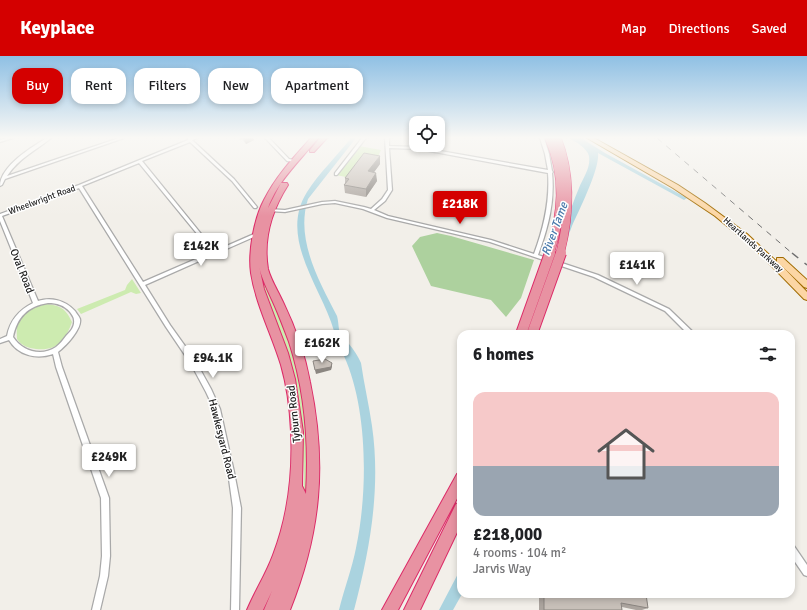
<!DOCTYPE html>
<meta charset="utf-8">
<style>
:root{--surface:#fff;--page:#f6f6f6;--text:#202124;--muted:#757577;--line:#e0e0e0;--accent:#d40000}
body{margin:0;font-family:Signika,sans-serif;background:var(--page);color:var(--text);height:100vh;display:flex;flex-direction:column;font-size:15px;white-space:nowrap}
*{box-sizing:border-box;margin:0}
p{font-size:13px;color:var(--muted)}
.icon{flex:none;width:22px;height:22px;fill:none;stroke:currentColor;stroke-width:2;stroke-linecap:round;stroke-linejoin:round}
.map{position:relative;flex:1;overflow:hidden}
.sheet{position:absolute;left:457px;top:274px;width:338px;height:268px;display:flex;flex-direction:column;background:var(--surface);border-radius:12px;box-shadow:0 2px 6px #0003}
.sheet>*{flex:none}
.banner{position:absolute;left:12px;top:12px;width:380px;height:36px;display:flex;gap:8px}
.fabs{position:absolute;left:409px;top:60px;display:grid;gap:8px}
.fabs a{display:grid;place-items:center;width:36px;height:36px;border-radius:8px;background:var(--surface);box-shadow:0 2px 6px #0003;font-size:20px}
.price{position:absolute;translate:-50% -34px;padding:0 9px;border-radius:4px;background:#fff;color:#222;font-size:13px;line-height:26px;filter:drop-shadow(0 1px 2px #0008)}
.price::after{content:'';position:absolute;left:50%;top:24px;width:12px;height:9px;margin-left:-6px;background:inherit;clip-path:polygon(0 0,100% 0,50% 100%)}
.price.active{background:var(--accent);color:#fff}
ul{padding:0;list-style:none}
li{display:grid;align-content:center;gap:8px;height:212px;padding:0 16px}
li+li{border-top:1px solid var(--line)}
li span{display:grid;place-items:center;height:124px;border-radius:12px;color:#555}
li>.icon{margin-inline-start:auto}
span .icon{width:72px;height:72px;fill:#fffc;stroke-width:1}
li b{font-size:17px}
h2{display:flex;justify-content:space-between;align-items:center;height:48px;padding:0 16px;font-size:17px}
.chip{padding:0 14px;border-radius:12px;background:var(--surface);box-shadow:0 2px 6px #0003;font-size:14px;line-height:36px}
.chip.active{background:var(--accent);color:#fff}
header{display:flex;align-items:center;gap:24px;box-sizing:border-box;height:56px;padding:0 20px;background:var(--accent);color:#fff}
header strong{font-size:19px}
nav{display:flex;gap:22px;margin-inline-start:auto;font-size:14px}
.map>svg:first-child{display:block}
</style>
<header>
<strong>Keyplace</strong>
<nav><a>Map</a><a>Directions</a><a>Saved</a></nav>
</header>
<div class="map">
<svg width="807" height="554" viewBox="0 0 807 554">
<rect width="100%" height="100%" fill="#f2efe9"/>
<path fill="#cdebb0" d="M359,90L381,94L376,105L351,122L336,119Z
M259,203L262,204L295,295L306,350L309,428L302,464L304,420L301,362L295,320L285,288L261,224Z
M132,223L141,237L136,238L131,236L81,258L77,253L125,234L127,229Z
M46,248C60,249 66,253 72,266C65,285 57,295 36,293C28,292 22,290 17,283C17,279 16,272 18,267C22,256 35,251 46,248Z"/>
<path fill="#add19e" d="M437,177L451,180L534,204L521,242L506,261L491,244L431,230L412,190L420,181Z"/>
<path fill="#aad3df" d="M351,82H356L308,143C295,183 319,225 337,260C339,267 338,276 342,282C344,284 347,286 349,288C354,294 358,300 361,307C364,328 369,349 372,370C381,432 370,494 354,554H339C344,533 352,513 356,492C368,435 368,353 344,300C340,291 340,281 334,275C322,232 278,182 307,136C319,117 337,100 351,82Z
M569,82H581L605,97L687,142L684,144L598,97C600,113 579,154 572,170C563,193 557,218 550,242C557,205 564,167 579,132C583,122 591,112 589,100C587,92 576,86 569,82Z
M461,512L462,538L453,554H439Z"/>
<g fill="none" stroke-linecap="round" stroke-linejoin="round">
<g stroke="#a9a9a9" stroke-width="2.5">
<path id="street" d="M7,82H13L0,86V84Z
M47,82H51C35,95 19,102 7,120L119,82H124L5,123L2,129L0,130C0,111 31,91 47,82Z
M188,82H197L192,84L234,123L257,151L256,152H254L232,125L190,86L142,105L215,195L254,178H258V179L145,229L170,269L195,304L211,333L220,353L234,416L241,452L239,554H231L233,452L228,416L214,353L206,336L191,308L166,271L79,132L2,160L38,245C51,241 65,244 75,255C76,257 79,260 80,263C82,273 66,290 58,296L62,311L109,442L110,500L108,520L100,554H92L100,520L102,500L101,442L56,311L53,298C36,304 18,299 9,284L0,287V283L7,280C10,264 19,254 33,247L0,165V158L79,129L188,84ZM139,107L212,196L143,226L82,130ZM48,247C57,247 64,249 70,256C72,259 74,261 74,264C75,271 70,276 66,280C63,284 60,288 56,291C41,301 22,295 13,281C17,261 28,250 48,247Z
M265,82H269L289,103L295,104V106L287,105Z
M362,82H366L337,119H335V117Z
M385,82H389V90L418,91L548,114L545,98L540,82H544L549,98L552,115L553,116L552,117C555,146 548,172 538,199L598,219L669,253L695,278H688L665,255L594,221L490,186L387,162L363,153L335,147L322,148L285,156L268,155L266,154L268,153L285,154L322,146L335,145L364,151L371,153L382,143L388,134ZM389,92L418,93L548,117C550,145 544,171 534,198L491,184L388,160L374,154L385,145L392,134Z
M791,489L794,490L807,509V520L804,519L791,500Z"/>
</g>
<g stroke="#a06b00" stroke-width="2">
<path id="primary" d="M587,82H594L678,129L705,147L747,178L777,206V202H783L807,224V232L804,231L781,209L807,236V244L804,243L755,193L715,160L673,132Z"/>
</g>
<g stroke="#dc2a67" stroke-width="2">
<path id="highway" d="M311,82H318C300,105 278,124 268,152L281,127H287L288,129C272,154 263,183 268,213C271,224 278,235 283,246C295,271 305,298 310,326C327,408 321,476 290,554H264L272,535L263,554H247C255,535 266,518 273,499C288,460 293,416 291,375C290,353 287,330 281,309C272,279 256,249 251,217C248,196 254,163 264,144C276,120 294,101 311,82ZM259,210C261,221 268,235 273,246C279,259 284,273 289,286C305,335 309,387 306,438L302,430L303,376L295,323L288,297L264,233Z
M320,82H327L314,96H310V94Z
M461,416V435L398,554H382L457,418Z
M461,446V468L420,554H404L456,448Z"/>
</g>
<use href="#street" fill="#fff" fill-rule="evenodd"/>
<use href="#primary" fill="#fcd6a4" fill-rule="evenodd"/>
<use href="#highway" fill="#e892a2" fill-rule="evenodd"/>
<path stroke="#707070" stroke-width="1" stroke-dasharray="6 6" stroke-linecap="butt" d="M657,82L793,198"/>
<path stroke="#707070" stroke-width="1.5" stroke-dasharray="8 8" stroke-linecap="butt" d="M792,197L807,209"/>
<g stroke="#dc2a67" stroke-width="9" stroke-linecap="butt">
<path id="highway-bridge-far1" d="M549,82C566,122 562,157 550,198
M557,82C572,120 570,159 560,198"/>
</g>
<g stroke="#dc2a67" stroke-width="12" stroke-linecap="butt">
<path id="highway-bridge" d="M521,278L550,197
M532,278L561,197"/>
</g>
<use href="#highway-bridge-far1" stroke="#e892a2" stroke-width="8"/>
<use href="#highway-bridge" stroke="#e892a2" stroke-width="10"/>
</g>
<path fill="#aba49e" d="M239,82H253L254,84L246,88L242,83L240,84Z
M380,108L374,116L377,125L366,141L345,137L344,129L345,128V122Z
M539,538H646L648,552L642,554H636L622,551V554H539Z"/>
<path fill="#8b8681" d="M244,82H253L254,84L246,88Z
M380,100V108L369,123L368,115Z
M376,117L377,125L366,141V133Z
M332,307V311L331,314L316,318L315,314Z"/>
<path fill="#c7bfb8" stroke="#8b8681" d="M364,97L380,100L368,115L376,117L366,133L344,129L349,123L345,122Z
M325,303L332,307L331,311L315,314L313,305Z
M544,538H646L648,552L621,547L622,554H544Z"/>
<linearGradient id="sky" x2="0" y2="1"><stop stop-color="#8fc0e4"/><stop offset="0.51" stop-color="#f9f8f5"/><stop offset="1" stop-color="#f9f8f5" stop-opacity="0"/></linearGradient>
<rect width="807" height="160" fill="url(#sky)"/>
<g text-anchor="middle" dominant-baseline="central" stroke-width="3" stroke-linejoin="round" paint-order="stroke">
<g font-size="9" fill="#222" stroke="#fff">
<text transform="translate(42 144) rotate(-20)">Wheelwright Road</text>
<text transform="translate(753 189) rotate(42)">Heartlands Parkway</text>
</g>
<g font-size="11" fill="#222" stroke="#fff">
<text transform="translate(22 215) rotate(68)">Oval Road</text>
<text transform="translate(294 358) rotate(-96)">Tyburn Road</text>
<text transform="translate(222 383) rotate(76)">Hawkesyard Road</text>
</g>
<g font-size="12" font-style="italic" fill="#4a7aab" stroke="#fff">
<text transform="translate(555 173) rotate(-70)">River Tame</text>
</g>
</g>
</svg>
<div class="fabs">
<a><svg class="icon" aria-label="locate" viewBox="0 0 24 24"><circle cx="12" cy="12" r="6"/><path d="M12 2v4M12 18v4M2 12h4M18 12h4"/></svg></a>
</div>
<b class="price active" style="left:460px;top:169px">£218K</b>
<b class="price" style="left:201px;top:211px">£142K</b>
<b class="price" style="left:637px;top:230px">£141K</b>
<b class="price" style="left:322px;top:308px">£162K</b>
<b class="price" style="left:213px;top:323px">£94.1K</b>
<b class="price" style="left:109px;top:422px">£249K</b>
<div class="banner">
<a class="chip active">Buy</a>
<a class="chip">Rent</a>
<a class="chip">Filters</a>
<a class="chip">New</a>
<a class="chip">Apartment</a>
</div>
<section class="sheet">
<h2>6 homes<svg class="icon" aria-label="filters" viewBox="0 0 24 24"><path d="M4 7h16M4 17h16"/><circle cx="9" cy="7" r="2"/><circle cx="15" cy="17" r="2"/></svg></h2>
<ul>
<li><span style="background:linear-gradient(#f6c9c9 60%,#9aa5b1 0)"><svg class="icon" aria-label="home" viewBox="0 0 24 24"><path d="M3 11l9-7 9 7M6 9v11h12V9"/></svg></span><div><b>£218,000</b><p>4 rooms · 104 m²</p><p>Jarvis Way</p></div></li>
</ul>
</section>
</div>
